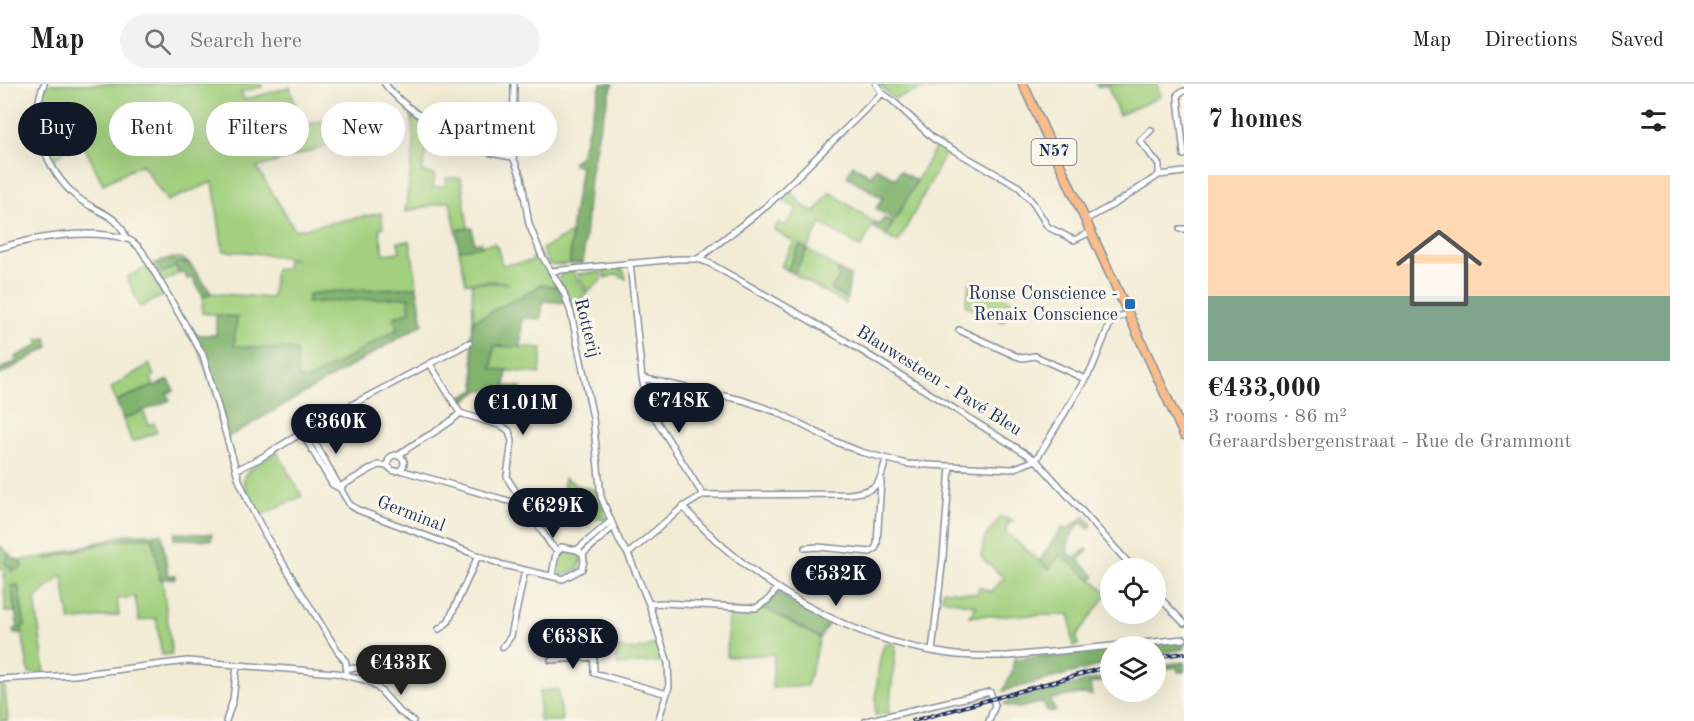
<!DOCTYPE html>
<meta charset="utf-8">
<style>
:root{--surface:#fff;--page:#f2f2f2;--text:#222;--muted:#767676;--line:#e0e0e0;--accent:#111827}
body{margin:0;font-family:"Old Standard TT",serif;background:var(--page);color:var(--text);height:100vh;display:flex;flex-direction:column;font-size:22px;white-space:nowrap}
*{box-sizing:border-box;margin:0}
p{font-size:20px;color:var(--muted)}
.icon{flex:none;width:33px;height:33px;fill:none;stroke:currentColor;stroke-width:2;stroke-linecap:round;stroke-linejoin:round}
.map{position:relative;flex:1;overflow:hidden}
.panel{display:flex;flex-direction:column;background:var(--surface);width:510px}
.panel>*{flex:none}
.banner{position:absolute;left:18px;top:18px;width:570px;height:54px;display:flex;gap:12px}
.controls{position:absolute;left:1100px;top:474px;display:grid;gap:12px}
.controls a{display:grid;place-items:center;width:66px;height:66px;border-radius:50%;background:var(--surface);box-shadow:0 6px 24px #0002;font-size:30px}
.price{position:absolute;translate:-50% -51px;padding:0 14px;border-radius:21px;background:var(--accent);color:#fff;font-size:20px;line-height:39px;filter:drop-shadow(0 2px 3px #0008)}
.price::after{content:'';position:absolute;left:50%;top:36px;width:18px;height:14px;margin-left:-9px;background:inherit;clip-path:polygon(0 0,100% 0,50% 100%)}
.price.current{background:#222;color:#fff}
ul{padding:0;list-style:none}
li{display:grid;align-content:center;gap:12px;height:318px;padding:0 24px}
li span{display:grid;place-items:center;height:186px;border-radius:0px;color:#555}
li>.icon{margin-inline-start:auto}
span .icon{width:108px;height:108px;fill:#fffc;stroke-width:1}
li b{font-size:26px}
h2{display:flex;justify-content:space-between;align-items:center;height:72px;padding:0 24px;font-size:26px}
.pill{padding:0 21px;border-radius:27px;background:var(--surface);box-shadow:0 6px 24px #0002;font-size:21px;line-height:54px}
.pill.current{background:var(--accent);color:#fff}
header{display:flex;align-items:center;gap:36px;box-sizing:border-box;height:84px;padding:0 30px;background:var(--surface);border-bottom:2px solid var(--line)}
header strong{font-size:28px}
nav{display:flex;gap:33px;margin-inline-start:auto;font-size:21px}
.search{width:420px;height:54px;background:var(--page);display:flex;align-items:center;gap:15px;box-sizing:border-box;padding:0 21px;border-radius:33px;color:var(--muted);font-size:22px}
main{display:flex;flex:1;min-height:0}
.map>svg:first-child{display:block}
</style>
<header>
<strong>Map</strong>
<div class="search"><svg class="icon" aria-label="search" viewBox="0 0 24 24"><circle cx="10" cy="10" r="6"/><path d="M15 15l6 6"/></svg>Search here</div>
<nav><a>Map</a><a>Directions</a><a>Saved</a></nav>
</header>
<main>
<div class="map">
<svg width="1184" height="637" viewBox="0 0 1184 637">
<rect width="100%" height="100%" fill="#fbf7ec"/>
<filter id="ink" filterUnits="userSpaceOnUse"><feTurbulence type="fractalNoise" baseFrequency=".0167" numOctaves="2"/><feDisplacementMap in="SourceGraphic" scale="12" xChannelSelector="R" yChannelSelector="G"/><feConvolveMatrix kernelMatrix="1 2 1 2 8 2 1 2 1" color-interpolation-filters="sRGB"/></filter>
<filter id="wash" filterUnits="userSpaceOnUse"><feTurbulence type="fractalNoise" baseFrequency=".008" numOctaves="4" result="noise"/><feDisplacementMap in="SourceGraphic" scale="24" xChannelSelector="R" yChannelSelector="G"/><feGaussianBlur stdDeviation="1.35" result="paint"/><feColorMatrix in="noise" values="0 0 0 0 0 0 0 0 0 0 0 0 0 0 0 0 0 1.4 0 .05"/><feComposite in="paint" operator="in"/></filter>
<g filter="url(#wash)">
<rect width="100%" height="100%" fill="#f2ecd5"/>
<path fill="#a2d07e" stroke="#5e806e" stroke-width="1.5" d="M46,0H261L262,3L241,8L244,16L290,3L301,42L366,26L374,44L354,50L355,53L257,84L295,146L381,129L383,143L379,145L384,170L400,168L398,158L410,157L417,203C381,205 345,205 309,210L408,213L410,227L398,245L307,297L298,293L296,266L234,262L237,233L202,229L203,213L211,209L272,214L275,185H286L287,174L297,175L245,168L223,167L213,98L167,117L142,80L103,100L83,60L69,68L67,65L51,78C41,55 34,24 46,0Z
M879,0H946L931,6L930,2L894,15Z
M1096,0H1157L1160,13L1119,31L1107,1L1097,3Z
M411,28L436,42L430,63L427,64L422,88L435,91L433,104L447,101L446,94H461L468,144L456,146L450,117L405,128L414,62Z
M938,59L948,65L898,159L886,152Z
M788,105L805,123L815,129L830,108L874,138L861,164L821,139L807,165L837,185L840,195L832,203V207L847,215L846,220L794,190L807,166L799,162L787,186L781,182L794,158L774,146L779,138L785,142L798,125L779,114Z
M571,149L570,180L551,181L548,178L542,165Z
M494,159L498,165L502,181L532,177L533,170L538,168L558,202L538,201L537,204L473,237L472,199H509L489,197L466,199L459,166Z
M174,174H182L190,180L184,178L158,181L162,189L176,182L179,189L163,198L153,180L162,176Z
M148,183L165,211L140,223L127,193Z
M617,184L624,187L626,195L617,190L605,194L603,185Z
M573,187L579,200L587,209L571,224L559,193L563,188Z
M600,188L602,196L588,207L581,198L578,190Z
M971,196L1012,217L1003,238L965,221Z
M494,261L542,264L540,290L492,285Z
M149,280L154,292L151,294L154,302L116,317L111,304Z
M143,327L149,341L154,339L157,348L132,358L123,335Z
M277,368L302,412L259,432C237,388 235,395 277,368Z
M564,394L579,402L596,406L607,436L564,431Z
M1000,433L1013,436L1011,439L1008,438L1006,448L1049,485L1060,470L1108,509L1077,551L1078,561L1073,562L1070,531L969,532L977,522L942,515L943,506L977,510L979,503L991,508L1004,494L981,473L984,455Z
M135,453L153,454L160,495H162L172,570L162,571L156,534L139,537L135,513L117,515L119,531L70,537L62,491L35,515L45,589H29L21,542H24L18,501L11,502L15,528H5L4,485H0V462L8,469L5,478L11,483V486L22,481L20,476L45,473L49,474L113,457Z
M563,467L579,469L582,474L579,484L562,492L557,489C555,483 557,471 563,467Z
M764,524L820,554L807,602L772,604L774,570L727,573L729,525L758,526Z
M659,559L665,577L617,581L616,564L636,566Z
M885,559L896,561L889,629L875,631C877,608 876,581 885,559Z
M0,597L4,598L8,637H0Z
M558,605L562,637H539L540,607Z"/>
<path fill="#81b26d" stroke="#4e7066" stroke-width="1.5" d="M601,0H613L599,45L590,93L583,179L570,180L572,139L581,82L573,81V77L580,73Z
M853,81L871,92L876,83L895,95L900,87L917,97L895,136L876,125L882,114L847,92Z
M884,134L893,139L886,152L872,142L874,138L879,141Z
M472,144L474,159L481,158L482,162L459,166L456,146Z
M800,161L807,165L794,190L787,186Z
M167,176L190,180L211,209L203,213L192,193L187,195L183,187L179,189L176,182L162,189L158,182Z
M837,185L850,192L847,215L831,205L839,195Z
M538,201L559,203L564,219L543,217L541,235L522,234L521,263L494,262L492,285L507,286L505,302L521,303V311L481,306L463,318L460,314L476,306L471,254L473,237L537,204Z
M417,203L423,240L227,354L222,329L194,251H216V231L237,233L234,262L296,266L298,293L307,297L398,245L393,234L410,227L408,213L307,219L309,210C345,205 381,206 417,203Z
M46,254L49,263L0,291V285L17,277L15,273L40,260L38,255Z
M169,296L174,307L167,309L170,316L123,335L116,317Z
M1085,432L1092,441L1088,445L1081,438C1073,448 1066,457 1068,470L1075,473L1086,465L1088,467L1078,476L1095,492L1092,496L1060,471L1049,485L1039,477L1062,444L1066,446Z
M175,449L211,450L212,451L211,456L174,455Z
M127,450H162L168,491H175V495H160L153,454C118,453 82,463 49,475L45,473Z
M8,469L15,475L20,476L22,481L21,484L11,487V483L7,482L5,478Z
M18,501L25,542L22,543L23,549L14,550L13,545L18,544L11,502Z
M777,508L829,538L820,554L764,524Z
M1184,558V565L1155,570V562H1138Z
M1110,565V579L1003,607L1012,588L1014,575Z
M1184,578V588H1178L1177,583L1164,585L1161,592L1155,594V582Z
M1110,593V596L1090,600L1092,611L1079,610L1051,615V619L1056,627L1053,628L1046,626L1043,618L1020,624L1006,622L1004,619L1086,597Z"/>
</g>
<g filter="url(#ink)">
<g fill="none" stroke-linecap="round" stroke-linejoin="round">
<g stroke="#868e9a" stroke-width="8">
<path id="minor" d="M44,0C27,39 47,88 78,114C95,128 121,131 126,155
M385,0C404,25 452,55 481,66C491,70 502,71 513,73
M514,0L513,73L521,93L529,140L542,172L564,209L571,229L593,334L601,413L620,458L628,470L649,520L668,579L669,603L658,637
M876,0L882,9L892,16L934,55L1019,103L1033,119L1048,143L1074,156L1091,148
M1184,7L1178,10V14L1184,71
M1151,46L1140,57L1159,81V91
M1085,136L1118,118L1159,91L1184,88
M1180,145H1184
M0,164C35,153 91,144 127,155C133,157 138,162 142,167L203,271L239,396L249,419L266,452L337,566L346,578V590
M698,175L768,121L882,9
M630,179L642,294L648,323L703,411
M551,187L677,175H698L709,179L846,257L1036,376L1133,484
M959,246L1016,272L1022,274L1035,272L1085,295
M430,280L460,329L502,342L509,347L512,357L507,392L509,397L551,461L558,467
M642,294L742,316L777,328L834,357L861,368L907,380L1012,385L1036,376
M308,346L345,413L350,421L358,426L503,481L563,495L582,485L584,477L583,470
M303,350L332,400L341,405
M388 379a8 8 0 1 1 16 0a8 8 0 1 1-16 0Z
M398,372C417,355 443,347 460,329
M1036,376L1092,284L1111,237L1128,229
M236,386L259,375L323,336L469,259
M400,386L526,422
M341,405L343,401L378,381L388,382
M683,423C753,500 845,555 949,570C969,573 989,572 1008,572L1184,555
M805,464L818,463L870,468L875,465L877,460L881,397
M577,466L611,437
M583,470L613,443
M628,470L683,423L703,411L849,410C878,406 879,402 886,375
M552,491L556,470L561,463L577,466L583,470
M1155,509L1184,539
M649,520L663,519L756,524L768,516L777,505
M439,545L448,538L478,472
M503,563L511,552L525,486
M932,567L943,473L950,383
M570,575L575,554C580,551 588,552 593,555L594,589L667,610
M551,576L594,573
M347,584H359L365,591L366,596
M0,595L74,591L187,577L336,589L369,597L380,606L400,628L413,637
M226,637L233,616L237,581
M866,637L990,608L995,621L989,637"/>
</g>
<g stroke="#868e9a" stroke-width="11">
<path id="primary" d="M1023,0L1184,351"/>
</g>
<use href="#minor" stroke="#fff" stroke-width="5"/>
<use href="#primary" stroke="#f9bc8a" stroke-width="8"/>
<g stroke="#1b2f5e" stroke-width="4">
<path id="rail" d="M1155,573L1184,569
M913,637L1110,582"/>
</g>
<use href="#rail" stroke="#fbf7ec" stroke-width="1.5" stroke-dasharray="4.5" stroke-linecap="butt"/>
</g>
</g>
<rect fill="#1f6fb2" stroke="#fbf7ec" stroke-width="2" x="1124" y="214" width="12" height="12" rx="3"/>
<g text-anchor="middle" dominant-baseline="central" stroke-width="6" stroke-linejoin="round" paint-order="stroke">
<rect fill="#fbf7ec" stroke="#5e6b89" stroke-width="1.5" x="1031.5" y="55" width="45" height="26" rx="4.5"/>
<g font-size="16" font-weight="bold" fill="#1b2f5e">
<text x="1054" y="68">N57</text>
</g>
<g font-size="18" fill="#1b2f5e" stroke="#fbf7ec" text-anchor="end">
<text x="1118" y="210">Ronse Conscience -<tspan x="1118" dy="21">Renaix Conscience</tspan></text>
</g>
<g font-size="18" fill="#1b2f5e" stroke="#fbf7ec">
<text transform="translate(587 244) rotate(76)">Rotterij</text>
<text transform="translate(939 297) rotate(32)">Blauwesteen - Pavé Bleu</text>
<text transform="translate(411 430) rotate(21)">Germinal</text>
</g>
</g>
</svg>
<div class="controls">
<a><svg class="icon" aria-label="locate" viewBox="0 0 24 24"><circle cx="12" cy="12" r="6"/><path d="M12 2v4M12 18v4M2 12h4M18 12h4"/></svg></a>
<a><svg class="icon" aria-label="layers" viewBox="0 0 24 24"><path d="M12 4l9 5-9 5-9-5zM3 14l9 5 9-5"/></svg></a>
</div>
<b class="price" style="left:679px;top:350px">€748K</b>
<b class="price" style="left:523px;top:352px">€1.01M</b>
<b class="price" style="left:336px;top:371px">€360K</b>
<b class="price" style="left:553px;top:455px">€629K</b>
<b class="price" style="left:836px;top:523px">€532K</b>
<b class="price" style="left:573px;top:586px">€638K</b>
<b class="price current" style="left:401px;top:612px">€433K</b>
<div class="banner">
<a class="pill current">Buy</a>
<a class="pill">Rent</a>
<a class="pill">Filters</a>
<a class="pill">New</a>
<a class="pill">Apartment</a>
</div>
</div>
<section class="panel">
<h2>7 homes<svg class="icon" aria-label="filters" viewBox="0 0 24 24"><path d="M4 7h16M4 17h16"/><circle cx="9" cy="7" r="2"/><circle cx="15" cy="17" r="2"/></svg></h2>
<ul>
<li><span style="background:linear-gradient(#ffd9b3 65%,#7fa58c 0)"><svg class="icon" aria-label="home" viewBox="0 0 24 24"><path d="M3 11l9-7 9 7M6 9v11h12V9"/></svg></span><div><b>€433,000</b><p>3 rooms · 86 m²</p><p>Geraardsbergenstraat - Rue de Grammont</p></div></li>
</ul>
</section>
</main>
